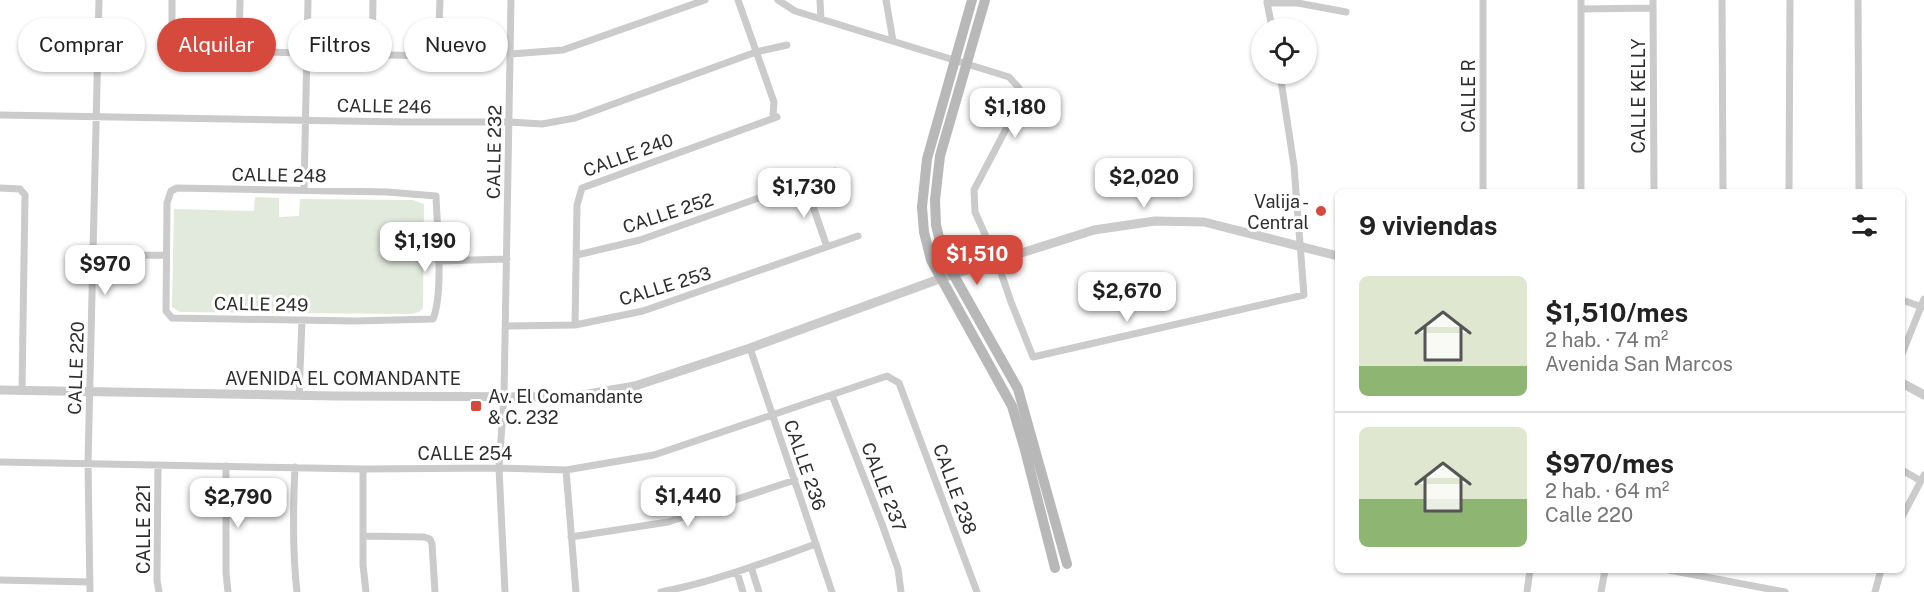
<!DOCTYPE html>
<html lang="es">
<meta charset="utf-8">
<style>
:root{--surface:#fff;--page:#f6f6f6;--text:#222;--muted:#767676;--line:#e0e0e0;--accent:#d64a3e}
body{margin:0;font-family:"Public Sans",sans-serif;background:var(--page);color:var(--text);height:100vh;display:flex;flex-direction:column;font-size:22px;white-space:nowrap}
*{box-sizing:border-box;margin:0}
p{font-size:20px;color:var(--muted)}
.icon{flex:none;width:33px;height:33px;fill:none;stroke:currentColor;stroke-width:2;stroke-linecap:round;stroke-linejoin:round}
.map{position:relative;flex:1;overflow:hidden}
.sheet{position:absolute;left:1335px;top:189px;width:570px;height:384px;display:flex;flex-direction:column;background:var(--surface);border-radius:9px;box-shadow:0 2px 4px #0004}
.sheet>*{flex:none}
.top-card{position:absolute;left:18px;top:18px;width:570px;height:54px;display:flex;gap:12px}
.controls{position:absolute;left:1251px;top:18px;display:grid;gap:12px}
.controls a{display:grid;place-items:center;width:66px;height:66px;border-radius:50%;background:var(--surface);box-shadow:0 2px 4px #0004;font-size:30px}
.price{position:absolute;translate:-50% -51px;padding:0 14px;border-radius:12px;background:#fff;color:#222;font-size:20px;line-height:39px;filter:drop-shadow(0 2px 3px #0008)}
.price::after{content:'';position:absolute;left:50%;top:36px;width:18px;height:14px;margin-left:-9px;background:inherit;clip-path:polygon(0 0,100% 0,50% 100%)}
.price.active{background:var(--accent);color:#fff}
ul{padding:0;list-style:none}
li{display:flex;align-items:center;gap:18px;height:150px;padding:0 24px}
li+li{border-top:2px solid var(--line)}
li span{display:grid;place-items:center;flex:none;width:168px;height:120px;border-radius:9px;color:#555}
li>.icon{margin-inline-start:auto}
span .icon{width:72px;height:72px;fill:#fffc;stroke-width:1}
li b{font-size:26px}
h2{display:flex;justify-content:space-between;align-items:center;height:72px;padding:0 24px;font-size:26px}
.pill{padding:0 21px;border-radius:27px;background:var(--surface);box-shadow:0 2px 4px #0004;font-size:21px;line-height:54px}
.pill.active{background:var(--accent);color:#fff}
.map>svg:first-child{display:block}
</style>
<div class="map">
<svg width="1924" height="592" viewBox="0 0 1924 592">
<rect width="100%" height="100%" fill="#fff"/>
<path fill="#e2eadd" d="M255,197L279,198V217L299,216L300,199L413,200L424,204L423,308L419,312L412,314L180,312L172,307L174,209L254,211Z"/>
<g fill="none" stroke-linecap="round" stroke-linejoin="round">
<path stroke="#cbcbcb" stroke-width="7" d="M172,0V43L181,50L431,56L438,51L440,0
M778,0L795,11L1009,77L1019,88L1015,112L974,190L975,212L997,261L1011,302L1033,357L1304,295L1294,166L1280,74
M820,0L821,19
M886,0L893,41
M1483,0V192
M1653,0L1654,192
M1722,0L1723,192
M1858,0L1859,192
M1267,2L1272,28
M1267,3H1298L1346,12
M1581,9L1653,8
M239,51L240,0
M372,54L373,0
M511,54L563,50L705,0
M0,115L405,122H509L542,124L575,118L756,52L787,45
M805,183L827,247
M0,188L20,189L25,195L22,391
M177,188L387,192L436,196C437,227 444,292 433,319L355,321L172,318L166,311L167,203L171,191Z
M304,190L308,0
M1581,192V0
M1789,192L1790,0
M577,255L640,240L835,171
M94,256L166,255
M438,261L507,259
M1902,300L1922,307
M575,325L577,205L582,188L777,117L773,115L774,102L738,0
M506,326L575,325L643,311L858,236
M750,348L832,592
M1902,354L1924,299
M832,395L882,524L898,569L901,592
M299,396L302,320
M0,462L363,469L499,468L566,470L654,455L887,376L899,383L977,592
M158,465L157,580L159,592
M226,466V573L228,592
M295,467C293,509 292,550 297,592
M363,469V565L366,592
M566,470L576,592
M1902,470L1921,481
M1902,517L1924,475
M363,536L424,537L430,539L432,544L435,592
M571,537L668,522L795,480
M751,567L759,592
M1669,570L1785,592
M737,572L743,592
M0,580L89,582
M90,592L88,463L99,0
M505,592L499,468L504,396L511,0
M661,592C714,582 765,562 816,544
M1527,592L1530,570
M1601,592L1605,570
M1875,592L1881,570"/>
<path stroke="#cbcbcb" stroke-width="9" d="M1902,383L1924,395
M0,390L336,396L570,397L635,386L750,348L942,278L1094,230L1155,221L1204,222L1338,256"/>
<path stroke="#b8b8b8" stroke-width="10" d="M972,0L927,159L922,207L924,232L931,260L1012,406L1025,450L1055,568
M985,0L940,156L935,200L936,225L944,258L1018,389L1067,564"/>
</g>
<g fill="#d64a3e" stroke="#fff" stroke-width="2">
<circle cx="1321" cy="211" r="6"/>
<rect x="470" y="400" width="12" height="12" rx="3"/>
</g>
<g text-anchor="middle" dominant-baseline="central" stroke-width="6" stroke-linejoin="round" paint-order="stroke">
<g font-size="18" fill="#2e2e2e" stroke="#fff">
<text transform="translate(1468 96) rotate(-90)">CALLE R</text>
<text transform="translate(1638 96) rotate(-90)">CALLE KELLY</text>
<text transform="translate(384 106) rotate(1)">CALLE 246</text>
<text transform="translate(494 152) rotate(-89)">CALLE 232</text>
<text transform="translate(628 155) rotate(-20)">CALLE 240</text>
<text transform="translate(279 175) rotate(1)">CALLE 248</text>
<text transform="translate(668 213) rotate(-18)">CALLE 252</text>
<text transform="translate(665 286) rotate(-17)">CALLE 253</text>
<text transform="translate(261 304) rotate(1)">CALLE 249</text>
<text transform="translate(76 368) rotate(-88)">CALLE 220</text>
<text x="343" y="378">AVENIDA EL COMANDANTE</text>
<text x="465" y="453">CALLE 254</text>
<text transform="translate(805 465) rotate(71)">CALLE 236</text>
<text transform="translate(884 487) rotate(69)">CALLE 237</text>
<text transform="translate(955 489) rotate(70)">CALLE 238</text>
<text transform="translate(143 529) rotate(-90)">CALLE 221</text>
</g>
<g font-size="18" fill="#2e2e2e" stroke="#fff" text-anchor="end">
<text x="1309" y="201">Valija -<tspan x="1309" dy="21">Central</tspan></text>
<text x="488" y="396" text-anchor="start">Av. El Comandante<tspan x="488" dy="21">&amp; C. 232</tspan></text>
</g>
</g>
</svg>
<div class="controls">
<a><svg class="icon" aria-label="locate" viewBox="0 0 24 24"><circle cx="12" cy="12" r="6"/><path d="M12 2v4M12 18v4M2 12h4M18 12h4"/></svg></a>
</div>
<b class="price" style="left:1015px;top:139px">$1,180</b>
<b class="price" style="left:1144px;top:209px">$2,020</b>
<b class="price" style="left:804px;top:219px">$1,730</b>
<b class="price" style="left:425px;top:273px">$1,190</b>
<b class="price active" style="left:977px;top:286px">$1,510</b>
<b class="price" style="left:105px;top:296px">$970</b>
<b class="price" style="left:1127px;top:323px">$2,670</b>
<b class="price" style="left:688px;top:528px">$1,440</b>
<b class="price" style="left:238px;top:529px">$2,790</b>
<div class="top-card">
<a class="pill">Comprar</a>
<a class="pill active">Alquilar</a>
<a class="pill">Filtros</a>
<a class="pill">Nuevo</a>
</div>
<section class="sheet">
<h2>9 viviendas<svg class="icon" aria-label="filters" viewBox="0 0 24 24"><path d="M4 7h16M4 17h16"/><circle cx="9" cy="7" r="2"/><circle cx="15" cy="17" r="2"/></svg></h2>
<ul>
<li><span style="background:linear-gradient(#dfe7d0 75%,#8fb573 0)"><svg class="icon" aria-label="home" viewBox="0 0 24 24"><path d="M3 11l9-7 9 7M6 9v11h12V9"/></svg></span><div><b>$1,510/mes</b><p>2 hab. · 74 m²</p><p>Avenida San Marcos</p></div></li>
<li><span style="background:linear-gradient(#dfe7d0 60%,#8fb573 0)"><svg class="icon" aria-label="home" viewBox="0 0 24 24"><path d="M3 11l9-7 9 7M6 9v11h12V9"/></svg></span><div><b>$970/mes</b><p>2 hab. · 64 m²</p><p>Calle 220</p></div></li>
</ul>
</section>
</div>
